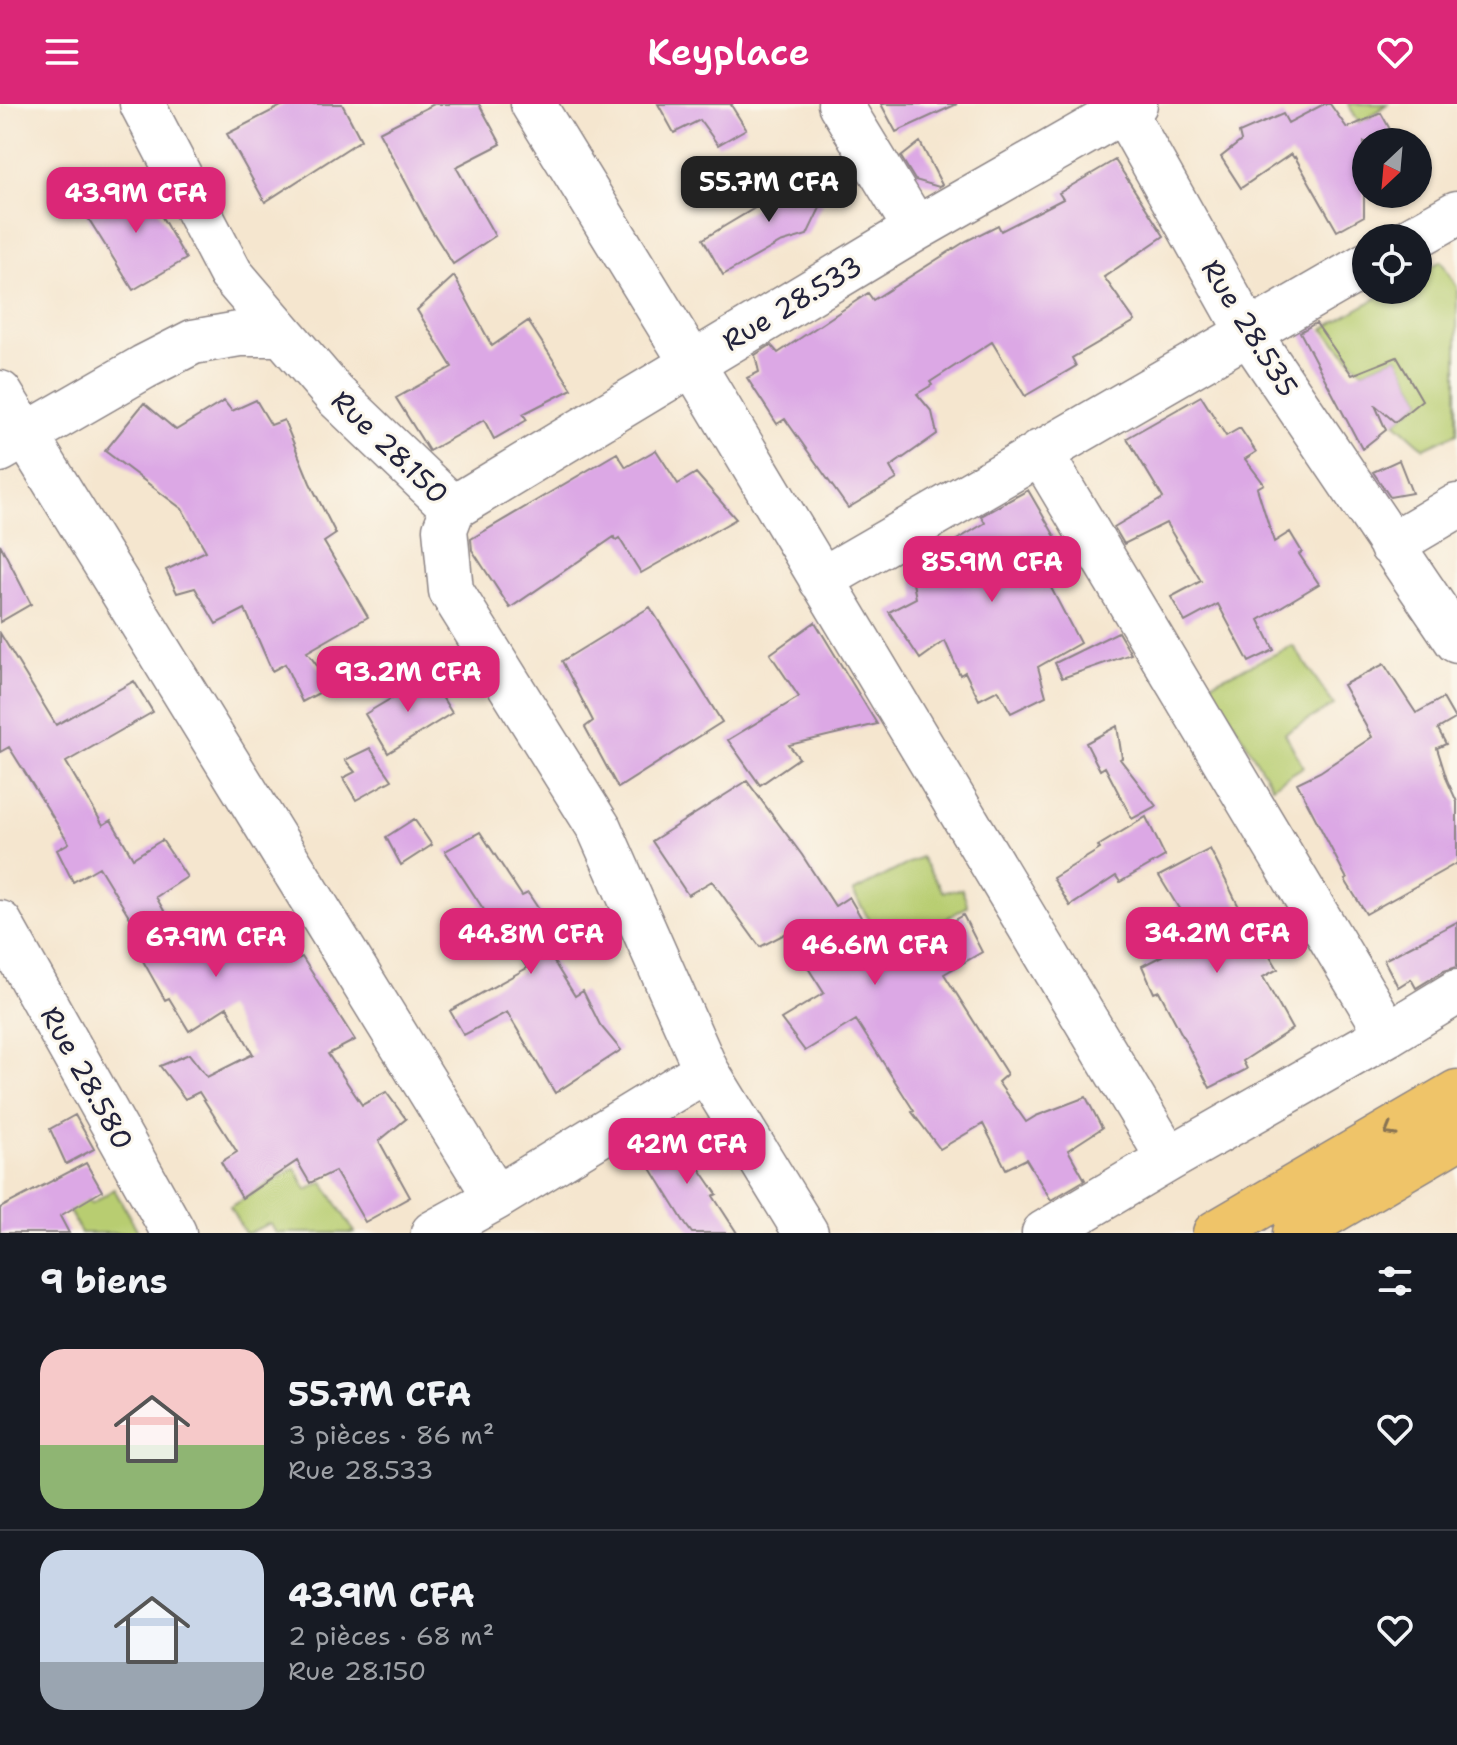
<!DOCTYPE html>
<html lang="fr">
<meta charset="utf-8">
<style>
:root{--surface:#171b24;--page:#242831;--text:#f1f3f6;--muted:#9ea1a6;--line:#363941;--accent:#db2777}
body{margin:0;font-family:"Shantell Sans",sans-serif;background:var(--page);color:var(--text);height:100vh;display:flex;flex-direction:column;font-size:30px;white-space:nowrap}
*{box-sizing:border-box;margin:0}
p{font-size:26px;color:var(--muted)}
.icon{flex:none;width:44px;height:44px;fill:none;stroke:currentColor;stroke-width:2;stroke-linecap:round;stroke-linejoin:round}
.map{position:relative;height:1129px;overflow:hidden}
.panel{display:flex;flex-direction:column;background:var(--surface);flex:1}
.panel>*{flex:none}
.needle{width:52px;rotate:206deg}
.controls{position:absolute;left:1352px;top:24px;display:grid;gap:16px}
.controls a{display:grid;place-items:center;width:80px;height:80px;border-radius:50%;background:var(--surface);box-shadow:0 2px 6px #0004;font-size:40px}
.price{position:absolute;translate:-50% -68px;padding:0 18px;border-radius:16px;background:var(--accent);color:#fff;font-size:26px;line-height:52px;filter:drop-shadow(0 2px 4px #0008)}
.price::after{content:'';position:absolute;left:50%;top:48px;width:24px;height:18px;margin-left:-12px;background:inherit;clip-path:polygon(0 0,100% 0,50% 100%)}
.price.selected{background:#222;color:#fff}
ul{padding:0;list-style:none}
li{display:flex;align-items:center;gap:24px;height:200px;padding:0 40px}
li+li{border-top:2px solid var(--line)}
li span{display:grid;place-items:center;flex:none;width:224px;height:160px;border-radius:24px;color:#555}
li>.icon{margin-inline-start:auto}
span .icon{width:96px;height:96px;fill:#fffc;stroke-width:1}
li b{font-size:34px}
h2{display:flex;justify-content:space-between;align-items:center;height:96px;padding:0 40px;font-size:34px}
header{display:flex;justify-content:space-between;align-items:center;height:104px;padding:0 40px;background:var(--accent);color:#fff;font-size:36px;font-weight:600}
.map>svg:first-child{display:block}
</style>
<header><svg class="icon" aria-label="menu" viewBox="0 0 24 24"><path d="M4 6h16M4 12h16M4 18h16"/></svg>Keyplace<svg class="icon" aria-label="heart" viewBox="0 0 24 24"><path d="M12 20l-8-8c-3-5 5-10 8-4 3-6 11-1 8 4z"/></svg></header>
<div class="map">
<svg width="1457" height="1129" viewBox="0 0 1457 1129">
<rect width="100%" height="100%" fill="#fbf7ec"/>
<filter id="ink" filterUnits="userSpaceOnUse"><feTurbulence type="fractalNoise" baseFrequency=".0125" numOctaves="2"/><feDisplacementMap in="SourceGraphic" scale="16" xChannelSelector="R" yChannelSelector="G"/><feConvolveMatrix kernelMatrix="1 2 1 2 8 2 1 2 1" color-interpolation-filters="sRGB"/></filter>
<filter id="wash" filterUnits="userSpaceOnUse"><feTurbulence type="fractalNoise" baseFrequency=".006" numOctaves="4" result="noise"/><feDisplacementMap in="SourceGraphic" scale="32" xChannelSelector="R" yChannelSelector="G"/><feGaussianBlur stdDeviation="1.8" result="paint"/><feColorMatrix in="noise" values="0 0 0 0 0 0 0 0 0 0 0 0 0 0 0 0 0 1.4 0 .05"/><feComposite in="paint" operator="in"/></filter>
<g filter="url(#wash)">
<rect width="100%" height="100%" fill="#f5e6cf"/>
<path fill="#b8cd71" stroke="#6d7856" stroke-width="2" d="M1348,0H1387L1360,20Z
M1441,157L1457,183V329L1424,344L1395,318L1422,296L1397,253L1362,267L1323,225L1391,186H1418V170Z
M1293,542L1334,601L1285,629L1303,663L1272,682L1210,579Z
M921,753L943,788L962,785L968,802L888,848L853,788Z
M295,1064L307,1086L323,1078L355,1129H276L270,1119L249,1129H245L230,1103Z
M114,1085L139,1129H81L64,1098L82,1087L91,1100Z"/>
<g id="blocks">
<path fill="#dca8e5" d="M285,0H342L361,36L265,98L227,30Z
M434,0H479L501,40L456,63L495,132L453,160L429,122L379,28Z
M658,0H733L731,1L746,25L718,41L700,16L674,29Z
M881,0H957L896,28Z
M1324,0H1330L1347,24L1381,9L1397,38H1364V112L1337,127L1295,53L1294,54L1291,50L1241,84L1221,53L1241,37L1239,29L1283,10L1288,19Z
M920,38L942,81L939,83L915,76L901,53Z
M1115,56L1164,132L1104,173L1135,217L1072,254L1076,262L1025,292L992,238L930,278L932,281L917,290L932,308L937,330L890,363L897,375L848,404L785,315L777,320L747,274L759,268L755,251L771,241L778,249L868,189L873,196L966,137L998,121L1001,127L1063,95L1059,89Z
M815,68L830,83L807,131L780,139L723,171L703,135Z
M140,75L186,155L133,186L85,109Z
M454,172L492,242L528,217L572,285L523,310L527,316L494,335L484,316L429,347L396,294L452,263L417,206Z
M1316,219L1352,271L1397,253L1422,296L1395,318L1375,301L1386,326L1362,345L1300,228Z
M1201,292L1226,332L1240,324L1256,348L1245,355L1264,380L1257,384L1274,438L1290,428L1302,448L1299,450L1319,480L1259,516L1274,546L1249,558L1218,500L1185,518L1171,493L1201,477L1166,419L1124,440L1114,423L1163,394L1127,334Z
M256,296L271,321L284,316L310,379L336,430L324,438L368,513L307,548L332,582L302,598L285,560L272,567L245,505L216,520L195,484L177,489L166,466L206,447L182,405L105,347L144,299L176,326L224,297L232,307Z
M656,346L678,380L696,369L736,415L641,469L619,434L616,436L614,433L510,504L472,446L471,435L617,349L626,363Z
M1399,356L1412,389L1390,393L1373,368Z
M1028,386L1060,441L1038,459L1080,539L1038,563L1046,592L1011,609L998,586L979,596L965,568L960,571L945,537L920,555L889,508L916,494L910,464L985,419L981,412Z
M0,440L31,500L0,518Z
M650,503L722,618L618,684L585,623L593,617L562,557Z
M815,518L877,620L789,641L799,654L760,681L728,636L799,593L770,550Z
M1118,528L1131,550L1062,574L1055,559Z
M0,529L56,621L134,577L153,608L66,658L103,721L111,716L133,754L162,736L187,773L156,793L185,843L239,815L248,831L260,823L270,841L286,832L298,855L302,853L355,936L328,950L362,1001L386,988L406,1015L379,1037L410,1093L365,1118L335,1067L310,1079L297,1057L242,1094L221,1058L237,1048L199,988L185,995L160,962L189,950L207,973L253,950L227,903L189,927L169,894L165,896L138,848L148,843L99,763L73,778L57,746L69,739L9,643L0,648Z
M1384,560L1416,609L1443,594L1455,615L1438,625L1446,640L1437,644L1447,676L1457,698V759L1366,810L1345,776L1347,775L1297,679L1320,668L1372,633L1343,581Z
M429,572L452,609L388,649L365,610Z
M1117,622L1122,654L1120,655L1156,702L1132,715L1105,663L1100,666L1086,639Z
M370,644L392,676L356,696L343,674L355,668L345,656Z
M747,677L802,751L835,802L849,793L886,856L963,811L982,848L944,870L1007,970L998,978L1026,1018L1036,1012L1086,993L1102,1024L1068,1046L1085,1076L1051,1096L1026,1055L1006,1065L983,1020L940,1045L912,1008L914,1007L856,916L805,947L781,915L824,889L808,864L812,857L796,824L760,843L712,777L688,791L652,737Z
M1146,713L1165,752L1120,778L1116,772L1070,802L1053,774L1100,745L1098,742Z
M414,715L432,741L401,761L386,733Z
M480,728L522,792L528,789L548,819L603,813L546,845L575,892L583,887L600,921L621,946L555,989L507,908L464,931L450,907L527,864L497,820L494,821L445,747Z
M1210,745L1243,811L1245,810L1278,865L1263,873L1292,925L1243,957L1247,965L1210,984L1159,887L1154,889L1142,862L1197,834L1159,772Z
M1457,818V863L1444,867L1416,884L1411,875L1398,883L1384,856Z
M75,1011L94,1045L66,1060L50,1025Z
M671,1023L717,1090L713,1092L737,1129H692L686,1121L647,1058L657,1053L646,1038Z
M86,1059L102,1087L60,1112L69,1129H0V1104Z"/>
</g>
</g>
<g filter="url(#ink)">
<use href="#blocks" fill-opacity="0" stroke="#8c8485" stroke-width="2"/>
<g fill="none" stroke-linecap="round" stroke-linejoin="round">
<g stroke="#8c8485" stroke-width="47">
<path id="minor" d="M142,0L231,170L335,291L453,404L445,425L451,487L599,724L706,966L806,1129
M533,0L692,259L1169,1055
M840,0L916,125
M1120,0L1248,228L1457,537
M1413,134L1457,109
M0,289L496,1094
M0,346L144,263L193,238L239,230H281
M1040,348L1388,930
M453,404L916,125L1135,0
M1391,441L1457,402
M821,476L1366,161
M0,819L174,1129
M433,1129L496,1094L706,966
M1044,1129L1169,1055L1388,930L1457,888"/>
</g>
<g stroke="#8c8485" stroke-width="47">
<path id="major" d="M1215,1129L1457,988
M1295,1129L1457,1034"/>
</g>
<use href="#minor" stroke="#fff" stroke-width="44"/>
<use href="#major" stroke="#efc469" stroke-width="44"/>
</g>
<defs><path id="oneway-chevron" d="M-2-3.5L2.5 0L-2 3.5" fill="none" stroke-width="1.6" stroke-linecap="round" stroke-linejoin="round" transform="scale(2)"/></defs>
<use stroke="#887352" href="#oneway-chevron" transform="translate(1390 1027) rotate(150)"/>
</g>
<g text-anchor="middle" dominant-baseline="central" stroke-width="6" stroke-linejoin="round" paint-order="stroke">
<g font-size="28" fill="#22223b" stroke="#fbf7ec">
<text transform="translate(792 199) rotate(-31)">Rue 28.533</text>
<text transform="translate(1250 224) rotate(58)">Rue 28.535</text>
<text transform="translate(390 343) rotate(44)">Rue 28.150</text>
<text transform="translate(87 974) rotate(61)">Rue 28.580</text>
</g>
</g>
</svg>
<div class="controls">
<a><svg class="needle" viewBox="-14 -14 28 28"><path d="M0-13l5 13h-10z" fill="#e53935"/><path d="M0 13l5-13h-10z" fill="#9ea1a6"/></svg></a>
<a><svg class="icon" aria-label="locate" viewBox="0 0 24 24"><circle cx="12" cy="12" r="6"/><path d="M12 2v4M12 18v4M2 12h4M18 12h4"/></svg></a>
</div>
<b class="price selected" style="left:769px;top:120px">55.7M CFA</b>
<b class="price" style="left:136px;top:131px">43.9M CFA</b>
<b class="price" style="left:992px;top:500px">85.9M CFA</b>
<b class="price" style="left:408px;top:610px">93.2M CFA</b>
<b class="price" style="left:1217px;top:871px">34.2M CFA</b>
<b class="price" style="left:531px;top:872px">44.8M CFA</b>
<b class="price" style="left:216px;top:875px">67.9M CFA</b>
<b class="price" style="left:875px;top:883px">46.6M CFA</b>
<b class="price" style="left:687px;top:1082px">42M CFA</b>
</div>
<section class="panel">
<h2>9 biens<svg class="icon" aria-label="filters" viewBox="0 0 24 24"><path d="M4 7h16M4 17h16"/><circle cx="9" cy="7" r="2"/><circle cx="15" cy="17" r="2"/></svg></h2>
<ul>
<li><span style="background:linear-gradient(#f6c9c9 60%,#8fb573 0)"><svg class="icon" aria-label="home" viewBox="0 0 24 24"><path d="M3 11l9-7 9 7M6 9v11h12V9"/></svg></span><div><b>55.7M CFA</b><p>3 pièces · 86 m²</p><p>Rue 28.533</p></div><svg class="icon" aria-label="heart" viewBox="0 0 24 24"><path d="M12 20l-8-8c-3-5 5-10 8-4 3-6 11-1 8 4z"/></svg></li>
<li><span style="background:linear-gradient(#c9d6e8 70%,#9aa5b1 0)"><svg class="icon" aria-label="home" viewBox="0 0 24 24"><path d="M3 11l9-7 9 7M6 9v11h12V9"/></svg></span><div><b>43.9M CFA</b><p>2 pièces · 68 m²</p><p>Rue 28.150</p></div><svg class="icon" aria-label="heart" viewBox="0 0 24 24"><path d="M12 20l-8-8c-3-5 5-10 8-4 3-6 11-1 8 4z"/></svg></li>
</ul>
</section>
